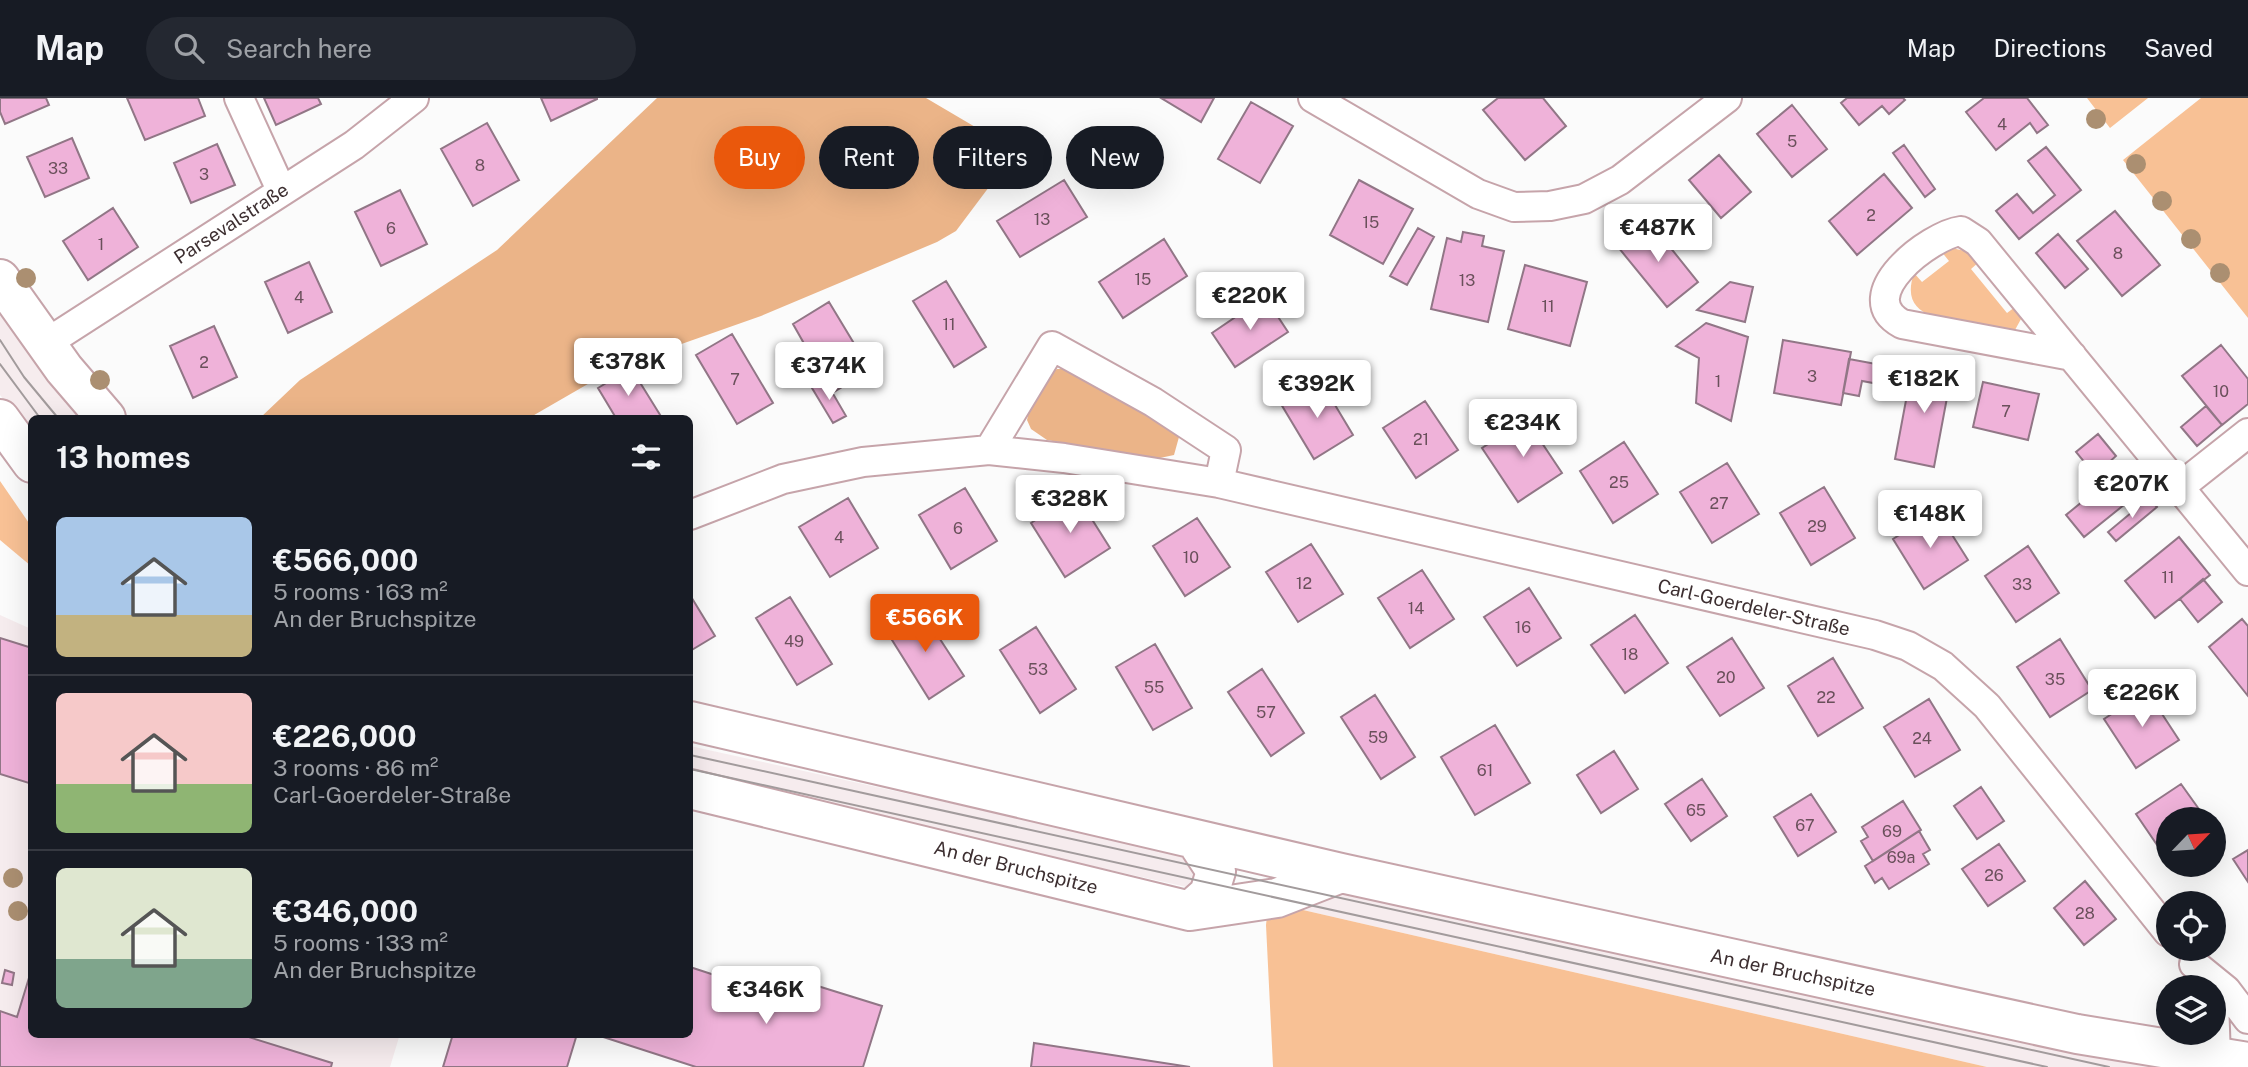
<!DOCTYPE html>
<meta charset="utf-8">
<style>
:root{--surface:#171b24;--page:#242831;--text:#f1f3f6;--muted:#9ea1a6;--line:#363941;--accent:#ea580c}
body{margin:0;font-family:"Public Sans",sans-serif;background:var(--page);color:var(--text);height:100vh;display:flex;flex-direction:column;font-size:26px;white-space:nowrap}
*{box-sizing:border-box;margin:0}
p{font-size:23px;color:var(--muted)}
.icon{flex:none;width:38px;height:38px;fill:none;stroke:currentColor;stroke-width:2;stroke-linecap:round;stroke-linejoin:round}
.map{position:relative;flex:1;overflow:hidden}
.drawer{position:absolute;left:28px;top:317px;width:665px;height:623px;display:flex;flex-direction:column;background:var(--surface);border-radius:10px;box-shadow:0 7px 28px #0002}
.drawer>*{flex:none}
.hud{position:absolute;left:714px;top:28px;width:665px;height:63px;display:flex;gap:14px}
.needle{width:46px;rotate:65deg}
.tools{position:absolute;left:2156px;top:709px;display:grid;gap:14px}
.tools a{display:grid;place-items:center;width:70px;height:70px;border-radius:50%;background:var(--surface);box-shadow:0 7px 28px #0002;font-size:35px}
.price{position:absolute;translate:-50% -60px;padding:0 16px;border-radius:7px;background:#fff;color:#222;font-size:23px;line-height:46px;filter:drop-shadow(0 2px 4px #0008)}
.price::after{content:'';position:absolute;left:50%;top:42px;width:21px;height:16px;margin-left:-10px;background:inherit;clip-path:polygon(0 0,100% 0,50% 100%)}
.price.active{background:var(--accent);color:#fff}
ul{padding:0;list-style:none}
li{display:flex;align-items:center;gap:21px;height:175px;padding:0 28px}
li+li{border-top:2px solid var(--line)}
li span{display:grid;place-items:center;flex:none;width:196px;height:140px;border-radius:10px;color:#555}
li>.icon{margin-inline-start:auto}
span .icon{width:84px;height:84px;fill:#fffc;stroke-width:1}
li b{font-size:30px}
h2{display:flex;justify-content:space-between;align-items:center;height:84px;padding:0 28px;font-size:30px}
.tag{padding:0 24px;border-radius:32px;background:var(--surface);box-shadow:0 7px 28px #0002;font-size:24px;line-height:63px}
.tag.active{background:var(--accent);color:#fff}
header{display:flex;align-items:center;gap:42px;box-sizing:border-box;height:98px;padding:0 35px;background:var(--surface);border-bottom:2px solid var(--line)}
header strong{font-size:33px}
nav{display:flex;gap:38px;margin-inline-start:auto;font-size:24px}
.search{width:490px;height:63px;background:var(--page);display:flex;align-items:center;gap:18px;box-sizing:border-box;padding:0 24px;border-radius:38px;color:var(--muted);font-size:26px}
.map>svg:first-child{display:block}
</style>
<header>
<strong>Map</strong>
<div class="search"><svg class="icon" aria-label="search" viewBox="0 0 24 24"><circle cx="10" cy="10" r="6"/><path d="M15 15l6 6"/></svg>Search here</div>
<nav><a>Map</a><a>Directions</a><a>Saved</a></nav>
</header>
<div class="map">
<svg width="2248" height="969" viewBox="0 0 2248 969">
<rect width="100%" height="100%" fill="#fbfbfb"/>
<path fill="#f6ecee" d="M0,213L39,270L84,320H32L31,338L0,297Z
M0,517L31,531L32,936H400L390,969H0Z
M690,648L1186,757L1198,772L1191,790L690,678Z
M1345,792L2103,959L2159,969H1987L1290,809Z"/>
<path fill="#f8c195" d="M2087,0H2148L2110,30Z
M2201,0H2248V220L2123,62Z
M1952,150L1969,154L1979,164L1971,171L2007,215L2015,209L2021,221L2015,232C2001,234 1985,228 1971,226C1940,220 1899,219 1914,175L1922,184L1949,163L1941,153Z
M0,383L31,428V468L0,442Z
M1290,809L1987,969H1273L1266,827L1267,818Z"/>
<path fill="#ebb488" d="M657,0H926L1016,53L956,133L937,144L761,218L619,268L529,320H260L300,282L497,152Z
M1057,271H1066L1172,331L1179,339L1174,357L1155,361L1047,342L1031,331L1027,322L1029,313L1051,275Z"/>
<path fill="#efb2d9" stroke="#917686" stroke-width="2" d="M0,0H46L49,7L5,26L0,14Z
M127,0H198L205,18L145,42Z
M264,0H318L321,6L276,27Z
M541,0H597V1L551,23Z
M1161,0H1214L1201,24Z
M1498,0H1543L1566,28L1525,62L1483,12Z
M1847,0H1903L1905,2L1889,16L1882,8L1859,27L1841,5Z
M1984,0H2027L2048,27L2037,35L2030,25L1996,52L1966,14Z
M1251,4L1293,28L1260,85L1218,61Z
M1792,7L1827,51L1792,79L1757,36Z
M487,25L519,82L473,108L441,51Z
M72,40L89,80L45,99L27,59Z
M217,46L235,87L191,105L174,65Z
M1904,47L1935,91L1925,99L1893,55Z
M2046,49L2081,92L2019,141L1996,113L2017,96L2033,115L2055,97L2028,63Z
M1719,57L1751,94L1721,120L1689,82Z
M1884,76L1912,110L1857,157L1829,123Z
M1064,82L1087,119L1020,159L997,123Z
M1359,82L1413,111L1383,166L1330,137Z
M400,92L427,146L381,168L355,114Z
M113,110L138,149L88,182L63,143Z
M2115,113L2160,167L2122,198L2077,143Z
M1649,123L1698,184L1667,209L1618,149Z
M1418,130L1434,139L1407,187L1390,178Z
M1463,134L1484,138L1482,148L1504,153L1488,224L1431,211L1447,140L1461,144Z
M2058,136L2088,171L2065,190L2036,155Z
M1164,141L1187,178L1123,220L1099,184Z
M309,164L332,214L288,235L265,184Z
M1525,167L1587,184L1570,248L1508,231Z
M946,183L986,249L954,269L913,203Z
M1730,184L1753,189L1745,224L1697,212Z
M1265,199L1288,234L1235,269L1212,235Z
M829,204L870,272L832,295L793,226Z
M1706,225L1748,239L1731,323L1696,305L1699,260L1676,248Z
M214,228L237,279L193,300L170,248Z
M732,236L773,305L737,326L696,257Z
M1783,242L1851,254L1841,307L1774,295Z
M2221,247L2248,281V306L2222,327L2182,278Z
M1849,261L1903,271L1900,290L1862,283L1859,298L1843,295Z
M1913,265L1952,273L1934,369L1895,361Z
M631,270L662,320H616L598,290Z
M825,282L846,318L833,325L812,290Z
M1320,282L1353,337L1314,361L1281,306Z
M1983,284L2039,296L2028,342L1973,329Z
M1425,303L1458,352L1416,380L1383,330Z
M2206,308L2222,327L2197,348L2181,329Z
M1533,317L1545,335L1538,339L1562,375L1518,404L1482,350Z
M2098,336L2116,358L2095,377L2076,354Z
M1624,344L1658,396L1613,425L1580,373Z
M1727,365L1759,416L1712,445L1680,394Z
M2127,367L2145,390L2084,439L2066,417Z
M1824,389L1855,440L1811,467L1780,415Z
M965,390L997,443L951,471L919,417Z
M1076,396L1110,450L1065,479L1031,425Z
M848,400L878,450L830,479L799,429Z
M2149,400L2157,409L2116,443L2108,434Z
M1937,413L1968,462L1924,491L1893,441Z
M1197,420L1230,469L1185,498L1153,448Z
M2179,439L2210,477L2155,520L2125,483Z
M1311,446L1343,496L1298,524L1266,474Z
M2028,448L2059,495L2016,524L1985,478Z
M1422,472L1454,521L1410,550L1378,500Z
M2203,481L2222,504L2198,524L2180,501Z
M1529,490L1561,540L1517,568L1484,519Z
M690,497L715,538L690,553Z
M790,499L832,566L797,587L756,520Z
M921,512L964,578L929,601L887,534Z
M1635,517L1668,565L1625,595L1591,547Z
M2242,521L2248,528V598L2209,549Z
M1036,529L1076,591L1040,615L1000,552Z
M0,540L32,550V686L0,676Z
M1732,540L1764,590L1720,618L1687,569Z
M2060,541L2092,592L2050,619L2017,569Z
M1155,546L1192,610L1153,632L1116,569Z
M1833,560L1863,610L1818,638L1788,588Z
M1262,571L1304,635L1271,658L1228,594Z
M2147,593L2179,642L2136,670L2104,621Z
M1375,597L1415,659L1381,681L1341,619Z
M1929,601L1960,652L1915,679L1884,629Z
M1495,627L1530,685L1475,717L1441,659Z
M1614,653L1638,691L1601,715L1577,677Z
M1702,681L1727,718L1691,743L1665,706Z
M2181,686L2206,721H2168V763L2136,716Z
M1981,689L2004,723L1977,741L1954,708Z
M1811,696L1836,734L1798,758L1774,719Z
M1903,703L1921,732L1873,763L1861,743L1868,739L1862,729Z
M1919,733L1930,752L1923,756L1929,766L1889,791L1882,780L1875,785L1865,768Z
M1999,746L2025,783L1988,808L1962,771Z
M2248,752V784L2233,761Z
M2085,783L2116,821L2084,847L2054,810Z
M690,869L757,891L763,871L882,908L863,969H696L594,936H690Z
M32,870V936H239L332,965L331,969H0V913L17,919Z
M5,872L14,875L12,887L2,885Z
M453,936H577L567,969H443Z
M1034,945L1190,969H1031Z"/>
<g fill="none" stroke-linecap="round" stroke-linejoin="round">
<g stroke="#c6a4aa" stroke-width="32">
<path id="minor" d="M239,0L281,92
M1313,0L1478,96L1514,109L1550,108L1584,101L1620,82L1727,0
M45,246L354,47L414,0
M2072,258L1902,226C1850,198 1930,137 1961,133L1978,144L2248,473
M989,352L1052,248L1153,304L1226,352L1219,385
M2181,388L2248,335
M690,417L783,381L863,364L989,352L1064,360L1219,385L1875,537L1908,548L1943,568L1987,608L2168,834
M2194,866L2226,892L2248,921
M2214,903L2216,959"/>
</g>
<g stroke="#c6a4aa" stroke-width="42">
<path id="secondary" d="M0,181L64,271L106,320
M0,321L32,365
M690,623L1341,775L2077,936L2248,964
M690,691L1190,813L1277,800L1341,775
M1190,813L1209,796L1216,773L1195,741"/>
</g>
<use href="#minor" stroke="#fff" stroke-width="28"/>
<use href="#secondary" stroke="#fff" stroke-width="38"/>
<path stroke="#a29b9c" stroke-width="2" d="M0,242L24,279L58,320
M0,266L40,320
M690,657L2109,969
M690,671L2047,969"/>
</g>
<g fill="#ab8f71">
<circle cx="2096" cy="21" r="10"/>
<circle cx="2136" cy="66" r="10"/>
<circle cx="2162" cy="103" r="10"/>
<circle cx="2191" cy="141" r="10"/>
<circle cx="2220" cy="175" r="10"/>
<circle cx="26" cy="180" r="10"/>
<circle cx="100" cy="282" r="10"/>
<circle cx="13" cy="780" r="10"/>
<circle cx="18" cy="813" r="10"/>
</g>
<g text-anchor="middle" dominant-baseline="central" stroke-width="5" stroke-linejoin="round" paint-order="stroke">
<g font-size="16" fill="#6a505b">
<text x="2002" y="26">4</text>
<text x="1792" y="43">5</text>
<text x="480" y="67">8</text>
<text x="58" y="70">33</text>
<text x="204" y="76">3</text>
<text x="1871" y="117">2</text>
<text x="1042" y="121">13</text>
<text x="1371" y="124">15</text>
<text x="391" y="130">6</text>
<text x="101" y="146">1</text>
<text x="2118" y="155">8</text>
<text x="1143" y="181">15</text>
<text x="1467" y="182">13</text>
<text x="299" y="199">4</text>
<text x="1548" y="208">11</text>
<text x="949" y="226">11</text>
<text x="204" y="264">2</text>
<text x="1812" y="278">3</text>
<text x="735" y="281">7</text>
<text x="1718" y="283">1</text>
<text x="2221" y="293">10</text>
<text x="2006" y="313">7</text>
<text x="1421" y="341">21</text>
<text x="1619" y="384">25</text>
<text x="1719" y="405">27</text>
<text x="1817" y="428">29</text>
<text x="958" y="430">6</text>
<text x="839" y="439">4</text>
<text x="1191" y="459">10</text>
<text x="2168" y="479">11</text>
<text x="1304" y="485">12</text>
<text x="2022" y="486">33</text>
<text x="1416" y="510">14</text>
<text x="1523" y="529">16</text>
<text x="794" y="543">49</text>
<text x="1630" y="556">18</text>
<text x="1038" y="571">53</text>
<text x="1726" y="579">20</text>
<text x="2055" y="581">35</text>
<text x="1154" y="589">55</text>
<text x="1826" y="599">22</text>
<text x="1266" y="614">57</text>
<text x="1378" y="639">59</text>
<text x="1922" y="640">24</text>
<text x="1485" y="672">61</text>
<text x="1696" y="712">65</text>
<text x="1805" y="727">67</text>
<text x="1892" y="733">69</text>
<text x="1901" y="759">69a</text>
<text x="1994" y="777">26</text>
<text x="2085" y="815">28</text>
</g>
<g font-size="19" fill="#3d2f31" stroke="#fff">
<text transform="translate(231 125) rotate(-33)">Parsevalstraße</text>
<text transform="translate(1754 509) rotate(13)">Carl-Goerdeler-Straße</text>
<text transform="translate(1016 769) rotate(14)">An der Bruchspitze</text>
<text transform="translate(1793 874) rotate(12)">An der Bruchspitze</text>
</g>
</g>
</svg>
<div class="tools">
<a><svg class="needle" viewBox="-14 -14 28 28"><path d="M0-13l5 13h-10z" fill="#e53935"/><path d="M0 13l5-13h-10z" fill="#9ea1a6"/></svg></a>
<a><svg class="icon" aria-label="locate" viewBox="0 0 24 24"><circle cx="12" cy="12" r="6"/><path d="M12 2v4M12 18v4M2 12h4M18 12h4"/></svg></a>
<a><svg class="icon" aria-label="layers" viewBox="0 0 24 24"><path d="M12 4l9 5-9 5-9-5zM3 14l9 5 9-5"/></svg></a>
</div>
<b class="price" style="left:1658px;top:166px">€487K</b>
<b class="price" style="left:1250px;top:234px">€220K</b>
<b class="price" style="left:628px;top:300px">€378K</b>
<b class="price" style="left:829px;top:304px">€374K</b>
<b class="price" style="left:1924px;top:317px">€182K</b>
<b class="price" style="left:1317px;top:322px">€392K</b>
<b class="price" style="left:1523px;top:361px">€234K</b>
<b class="price" style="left:2132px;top:422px">€207K</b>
<b class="price" style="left:1070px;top:437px">€328K</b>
<b class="price" style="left:1930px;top:452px">€148K</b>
<b class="price active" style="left:925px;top:556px">€566K</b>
<b class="price" style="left:2142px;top:631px">€226K</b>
<b class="price" style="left:766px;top:928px">€346K</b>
<div class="hud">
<a class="tag active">Buy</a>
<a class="tag">Rent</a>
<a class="tag">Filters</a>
<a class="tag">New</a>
</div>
<section class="drawer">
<h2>13 homes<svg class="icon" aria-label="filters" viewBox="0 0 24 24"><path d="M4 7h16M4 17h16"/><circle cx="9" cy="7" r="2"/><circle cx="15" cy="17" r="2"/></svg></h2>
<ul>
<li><span style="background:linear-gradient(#a9c7e8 70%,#c2b280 0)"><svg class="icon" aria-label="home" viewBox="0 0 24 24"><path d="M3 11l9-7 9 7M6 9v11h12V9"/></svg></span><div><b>€566,000</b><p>5 rooms · 163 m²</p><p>An der Bruchspitze</p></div></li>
<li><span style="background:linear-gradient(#f6c9c9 65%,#8fb573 0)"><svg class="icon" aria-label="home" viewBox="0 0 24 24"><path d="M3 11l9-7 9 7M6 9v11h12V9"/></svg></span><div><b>€226,000</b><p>3 rooms · 86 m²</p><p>Carl-Goerdeler-Straße</p></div></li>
<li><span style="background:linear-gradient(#dfe7d0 65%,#7fa58c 0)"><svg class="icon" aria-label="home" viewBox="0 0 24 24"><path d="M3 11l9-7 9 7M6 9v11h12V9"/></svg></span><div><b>€346,000</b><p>5 rooms · 133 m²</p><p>An der Bruchspitze</p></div></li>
</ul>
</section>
</div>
